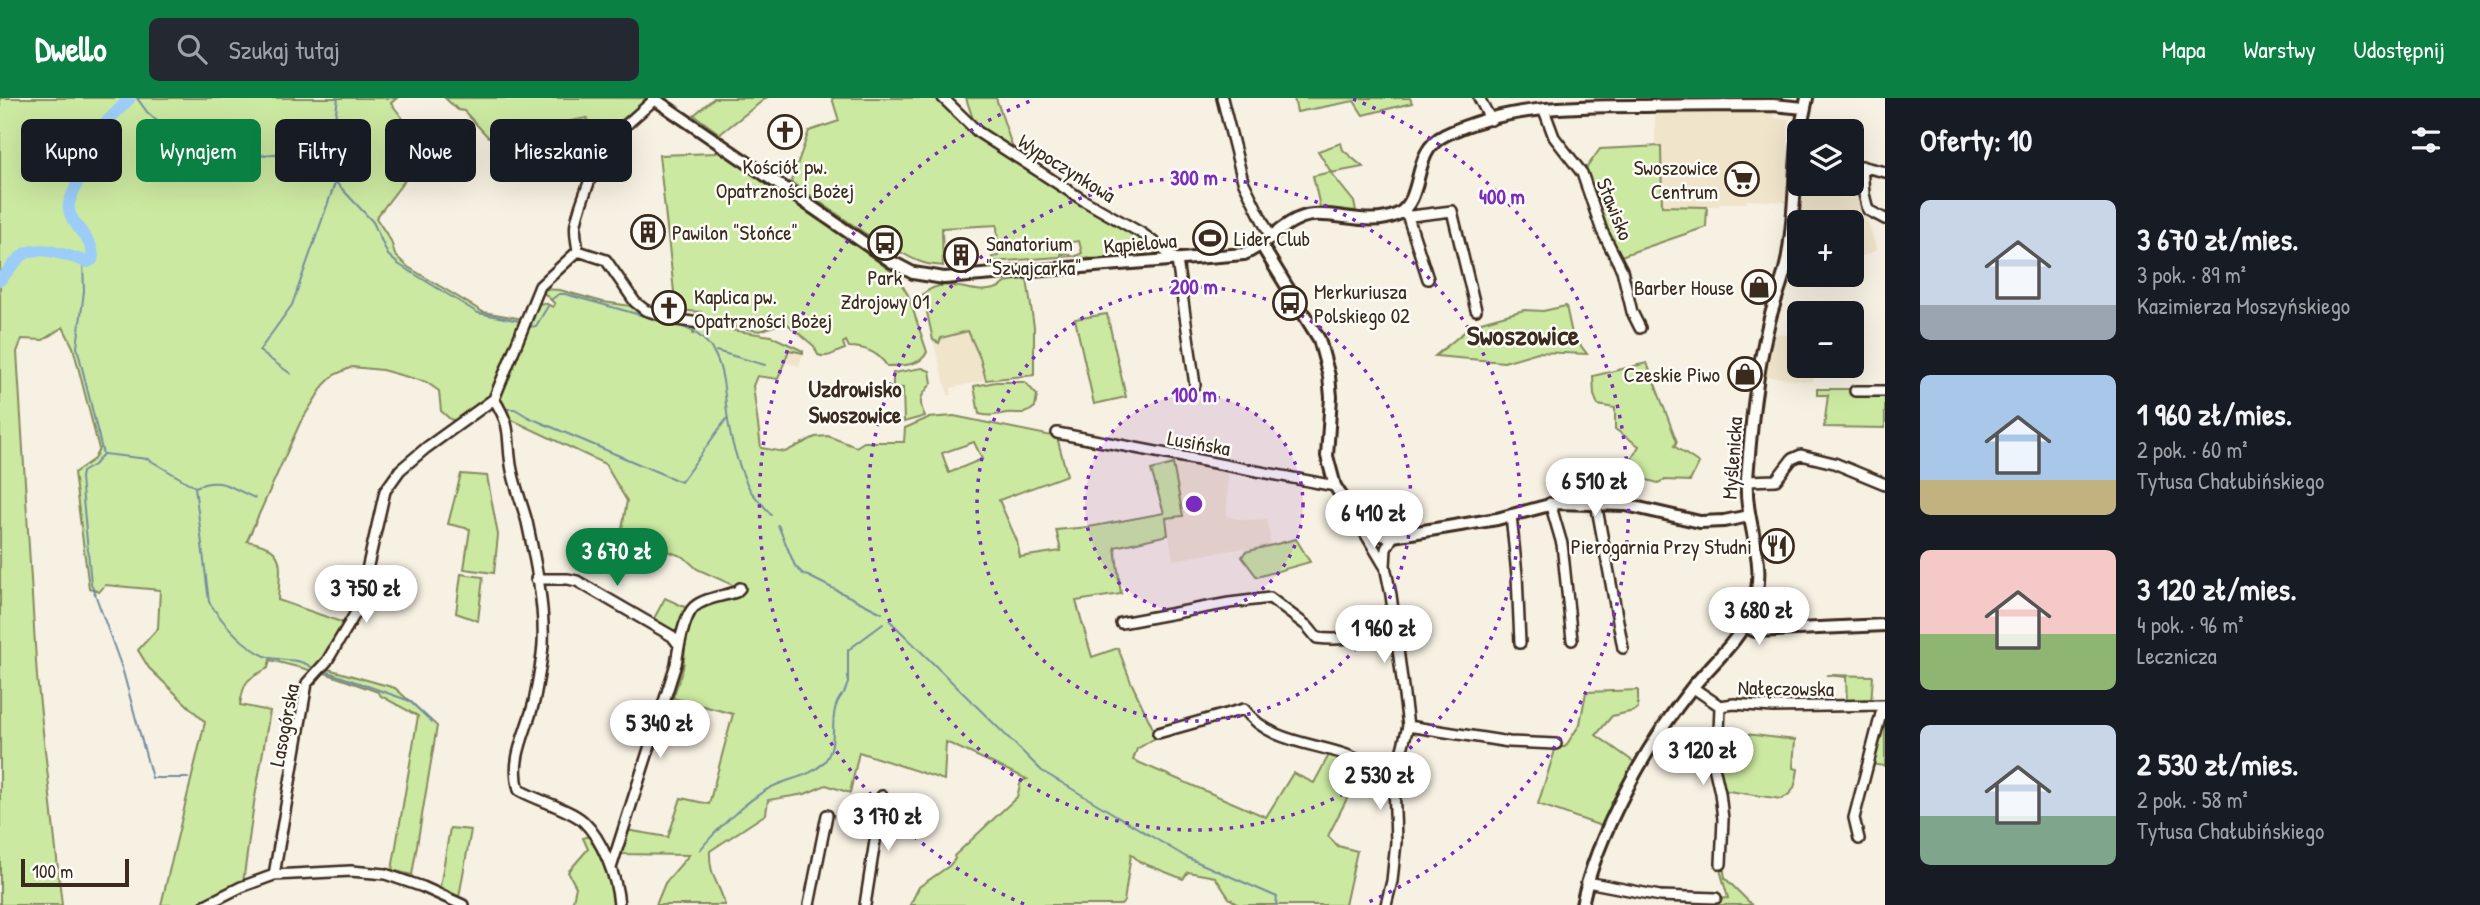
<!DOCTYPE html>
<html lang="pl">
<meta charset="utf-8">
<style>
:root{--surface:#171b24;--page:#242831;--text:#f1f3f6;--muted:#9ea1a6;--accent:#0b8043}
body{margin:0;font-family:"Patrick Hand",sans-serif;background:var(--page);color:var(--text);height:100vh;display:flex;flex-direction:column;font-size:26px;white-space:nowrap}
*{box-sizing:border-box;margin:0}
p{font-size:23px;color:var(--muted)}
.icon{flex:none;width:38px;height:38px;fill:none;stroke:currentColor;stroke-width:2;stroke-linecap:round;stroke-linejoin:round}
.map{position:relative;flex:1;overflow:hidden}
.details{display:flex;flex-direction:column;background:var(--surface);width:595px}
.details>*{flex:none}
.guide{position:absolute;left:21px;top:21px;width:665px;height:63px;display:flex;gap:14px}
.controls{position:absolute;left:1787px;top:21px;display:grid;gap:14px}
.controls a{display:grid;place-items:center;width:77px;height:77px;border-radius:10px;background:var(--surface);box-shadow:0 7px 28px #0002;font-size:35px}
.scale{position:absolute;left:21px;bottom:18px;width:108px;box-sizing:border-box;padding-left:7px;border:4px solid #3b2a1e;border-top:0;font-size:19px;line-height:24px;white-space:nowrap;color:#3b2a1e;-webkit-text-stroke:5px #fdfcf7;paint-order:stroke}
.price{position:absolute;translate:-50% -60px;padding:0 16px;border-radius:24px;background:#fff;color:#222;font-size:23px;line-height:46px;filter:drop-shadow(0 2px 4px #0008)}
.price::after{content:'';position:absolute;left:50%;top:42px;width:21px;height:16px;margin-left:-10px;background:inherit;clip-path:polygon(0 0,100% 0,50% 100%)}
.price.current{background:var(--accent);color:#fff}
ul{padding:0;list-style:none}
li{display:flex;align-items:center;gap:21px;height:175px;padding:0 35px}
li span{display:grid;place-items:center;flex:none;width:196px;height:140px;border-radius:10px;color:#555}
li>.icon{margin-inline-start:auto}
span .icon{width:84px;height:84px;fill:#fffc;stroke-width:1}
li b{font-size:30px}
h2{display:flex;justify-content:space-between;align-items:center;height:84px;padding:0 35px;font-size:30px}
.pill{padding:0 24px;border-radius:10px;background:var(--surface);box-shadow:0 7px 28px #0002;font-size:24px;line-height:63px}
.pill.current{background:var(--accent);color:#fff}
header{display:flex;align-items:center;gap:42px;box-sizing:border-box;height:98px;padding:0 35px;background:var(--accent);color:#fff}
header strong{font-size:33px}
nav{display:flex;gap:38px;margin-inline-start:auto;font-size:24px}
.search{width:490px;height:63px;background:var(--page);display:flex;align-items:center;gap:18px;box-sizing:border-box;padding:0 24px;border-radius:10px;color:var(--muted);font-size:26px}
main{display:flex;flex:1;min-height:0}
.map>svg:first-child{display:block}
</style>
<header>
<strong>Dwello</strong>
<div class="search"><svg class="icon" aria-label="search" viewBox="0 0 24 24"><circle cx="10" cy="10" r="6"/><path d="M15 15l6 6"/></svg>Szukaj tutaj</div>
<nav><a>Mapa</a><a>Warstwy</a><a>Udostępnij</a></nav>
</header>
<main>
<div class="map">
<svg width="1885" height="807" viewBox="0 0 1885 807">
<rect width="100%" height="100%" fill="#f7f1e3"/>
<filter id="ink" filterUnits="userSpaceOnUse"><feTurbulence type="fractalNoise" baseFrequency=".0143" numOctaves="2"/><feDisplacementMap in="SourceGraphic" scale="14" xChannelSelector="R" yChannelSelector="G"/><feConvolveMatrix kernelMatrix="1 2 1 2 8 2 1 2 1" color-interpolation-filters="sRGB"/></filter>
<g filter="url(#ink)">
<path fill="#f0e4cb" d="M1655,13L1774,15V20L1789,21L1787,104L1747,102L1746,105H1719V108L1662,109L1661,48H1655Z
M1852,71L1861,75V115L1868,125L1877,152L1852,163V124H1799L1798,169L1796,167L1801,91L1829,93L1830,86H1852Z
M968,233L980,260L986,282L951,290L952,297H948L933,242L939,245L941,240Z
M1773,235L1791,238L1799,242V268H1817V275L1812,284L1764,278Z
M789,251L803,255L799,268L784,264Z
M1187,364L1228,370L1227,418L1242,422L1267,421L1271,447L1245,454L1244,450L1173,462L1166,420L1182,418L1173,366Z"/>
<path fill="#cce9a1" stroke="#848a60" stroke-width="2" fill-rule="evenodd" d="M0,0H397L391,5L430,56L444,66L446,74L438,73L422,60L376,120L391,143L395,157L408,169L483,214L524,221L492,298L459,324L450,321L441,313L439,293L426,284L382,272L352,269L334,277L324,287L300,325L247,443C288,450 280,467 278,502L347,526L319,568L313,573L270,562L268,570C246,582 244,582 240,607L270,613L254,705L243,785L200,807H161L205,624L149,570L138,552L158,530L160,492L105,487L99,494L89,490L74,375L94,361L99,351L73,249L63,229L43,242L22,241L17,254L37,579L62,807H0Z
M445,0H644L645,6L620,23L622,26L605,44L597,48L587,20L488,39L464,13L458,12Z
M714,0H766L720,36L694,17Z
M832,0H941L978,36L1144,140L1165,157C1136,159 1104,165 1076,158L1082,155L1079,143L1064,145L1061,157L1066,155L1072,158L992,164V159L998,158L997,127L942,130L943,168C936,167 928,167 921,164C901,158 887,141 866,136L791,84L809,33L839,23Z
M966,0H996L1013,51L1011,53L975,27Z
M1294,0H1410L1412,5L1363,17L1354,3L1297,14Z
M1341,45L1343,52L1363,69L1331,75L1354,104L1356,113L1320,109L1313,78L1331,74L1318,53Z
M1661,48L1662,108L1707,109L1706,129L1618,159L1611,147L1585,72L1600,51Z
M717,51L852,144L896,177L908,197L927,254C921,268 901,268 887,268C878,254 865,249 849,249L846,243L843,245L845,251C835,254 828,261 818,257L814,248L785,224L760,233L700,224L701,214L676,212L659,57L716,55Z
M1027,181L1034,229V277L986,282L980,260L968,233L941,240L939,245L933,242L923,196C947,176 968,198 994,191C1000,190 1004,185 1010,183C1015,182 1022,182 1027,181Z
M543,191L560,192L603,204L638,209L695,226L693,237L697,227L771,238L803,253V255L789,252L778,281L757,278L753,288L761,350L785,354L815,339L828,338L856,349L864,344H904L905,330L928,320L954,318L1057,339L1067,377L999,402L1017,443L1020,459L1061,453L1056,432L1089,429L1164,415L1151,372L1173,366L1183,418L1166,420L1168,437L1115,449L1121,496L1076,503L1092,559L1118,550L1131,584L1157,639L1137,651L1133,662L1266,719L1293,675L1314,685L1330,655L1364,667L1328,738L1338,748L1357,753L1345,807H1239L1229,800L1215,779L1188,774L1183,781L1140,764L1131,756L1124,804L1121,807H910L919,789L949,768L955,761L954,758L1017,699L1021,683L1027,681L946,644L944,682L859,654L850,695L826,687L805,696L768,702L766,716L710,753C709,779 719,784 725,807H656L665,785L689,757L619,756L626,732L668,739L681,700L709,706L733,616L673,600L683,570L686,543L652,524L665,500L689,511L699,499L735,488L697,471L684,459L621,436L627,403L605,366L510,321L499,302L523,239L538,206L545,205L553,209L555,206L542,193ZM974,344L982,361L949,375L942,355Z
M1566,208L1572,236L1587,256L1538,254L1504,264L1435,258L1474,226L1524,212L1543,213Z
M1107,216L1126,299L1094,306L1075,221Z
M1647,265L1677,344L1674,348L1699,365L1690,383L1664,382L1658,385L1636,379L1627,369L1639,348L1615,331V310L1598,307L1594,297L1593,278Z
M922,270L930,273L932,285C921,297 917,302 925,318L904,324L903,290L893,289V275Z
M996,284H1025L1037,297L1035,309C1025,318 1019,314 1007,315C994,317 993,319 979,316L974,288Z
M1817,291H1852L1885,296V330L1824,329L1828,297H1817Z
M461,376L487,378L498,437L494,475L464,471L470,431L448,426Z
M1296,441L1310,464L1257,479L1242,459L1245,454Z
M461,476L483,479L478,523L456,515Z
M328,571L395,590L437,628L412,777L392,772L418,618L381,598L378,594L325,575Z
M1826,577L1873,578L1871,606H1847L1846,579Z
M1638,592V610L1634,613L1612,618L1596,637L1634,664L1604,729L1538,706L1556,649H1565L1580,626L1586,594Z
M1885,613V668L1869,666Z
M1722,633L1795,642L1793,670L1798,671C1796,686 1795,695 1781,701L1722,692L1716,666Z
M450,730L471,732L459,799L440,789Z
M589,738L611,779L617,807H572L576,789L568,774L588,751L583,740Z
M1723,767L1725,780L1752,807H1715V801L1728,800L1719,768Z"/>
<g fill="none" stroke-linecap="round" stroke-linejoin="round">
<path stroke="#758ca1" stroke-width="2" d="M137,0L147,14L198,60L207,62L297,54
M338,0L328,69L329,77L373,124L388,157L398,166L478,215L520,223
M83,163L84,193L77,249L103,356L94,367L82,374L81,380L91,485L122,570L152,680H188
M552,201L559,196H565L680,228C735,246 719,301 733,347C737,361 743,379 750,392C756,401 765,408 771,417
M529,229L536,228L548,208
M716,253L765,267
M291,276L259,253L292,207L335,85
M508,311H515L528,319L681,384L727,320
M104,356L148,361L195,389L209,504C222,524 247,553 271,560C286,563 300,560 313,570
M195,389C222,378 230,390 255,400
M778,427L795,468L802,475L882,515
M890,523L1042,673L1186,759L1277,799L1276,807
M325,573L410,603L432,624
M844,595L848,585V552L883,526
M700,752C715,733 746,703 768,691C786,680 811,680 825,663C840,644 826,616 842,597"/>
<path stroke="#9bcdf8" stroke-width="12" d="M0,182C8,174 14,164 23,157C39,145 70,159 88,164L92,162C97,148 78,132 72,120C64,106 73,98 77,85C80,74 80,63 84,53C92,35 116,16 130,0"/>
<g stroke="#3b2a1e" stroke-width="14">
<path id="minor" d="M943,0L978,34L1083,102L1143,136L1177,162L1195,287
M1222,0L1243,83L1271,140
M1479,0L1491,22
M1544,12L1554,39L1582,75L1602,133L1622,172L1632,214L1640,230
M1852,66L1885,74
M1862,68L1864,96L1868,112L1885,121
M1400,115L1411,118L1452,113L1476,212
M1407,116L1428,181
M578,153L606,162L635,204L645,212L677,222L700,225
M1855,293H1885
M1057,335L1335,388
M1747,383L1776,382L1792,361L1801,357L1834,365L1885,386
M1550,405L1562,446L1572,542
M1596,405L1623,550
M1511,417L1517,477L1520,545
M1362,430L1384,467
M536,481H568L577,483L672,538L679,547
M1121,525L1229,505L1270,500L1307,528L1317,540C1344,543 1369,538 1395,531
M1692,589L1720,608L1734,606L1773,609L1885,607
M1720,608L1719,635L1713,664L1720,695L1723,721L1721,766
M1408,628L1509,644L1556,646
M1158,635L1244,611C1269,644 1310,644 1347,657C1364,663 1379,674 1394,683
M1859,741L1854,720L1883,608
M611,770L676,566C678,552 684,518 694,509C704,500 724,498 736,494L740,490
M274,777L307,585L327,563L358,511L385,393L400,372L426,350L494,301
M1587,784L1660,798L1716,800
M205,807L241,789L274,777L351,773L385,776L423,789L463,807
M619,807C617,780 603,742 583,723C570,711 536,702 519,692C509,658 529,631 535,599C538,582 542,563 543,546C545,508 535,461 527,424C522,405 514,386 511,367C506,334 513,332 494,301L540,188L578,153C577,144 574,134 576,125C580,106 596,63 607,48C620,30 639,16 655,1
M809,807L827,717
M865,807L882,698
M1386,807L1392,783L1396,744L1394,683L1408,628L1391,497L1385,468L1386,451L1393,438"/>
</g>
<g stroke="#3b2a1e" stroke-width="16">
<path id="tertiary" d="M653,0L892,164L913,175L944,180L1244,156C1269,146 1286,119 1313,117C1340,115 1372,129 1398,116C1426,100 1410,54 1445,37C1506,7 1579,8 1645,8C1687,7 1730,7 1773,7L1804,10
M1800,33L1807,0
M1262,148L1319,241L1329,278L1331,299L1327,358L1335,388L1362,430L1381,437L1393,438L1497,421L1557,405L1626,407L1700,424L1724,423L1749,418
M1744,528L1755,533L1885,527
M1582,807C1596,738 1647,646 1691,591C1711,566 1741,542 1752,511C1770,462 1744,429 1747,381C1751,329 1756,275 1769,224C1774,203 1783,184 1787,163C1795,121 1794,78 1799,36"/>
</g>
<use href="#minor" stroke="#fdfcf7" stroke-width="9"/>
<use href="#tertiary" stroke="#fdfcf7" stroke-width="10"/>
</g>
</g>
<circle cx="1194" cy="406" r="109" fill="#7b2cbf" fill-opacity=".12"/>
<g fill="none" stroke="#7b2cbf" stroke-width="3.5" stroke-dasharray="3.5 7">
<circle cx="1194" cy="406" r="109"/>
<circle cx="1194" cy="406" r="217"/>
<circle cx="1194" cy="406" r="326"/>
<path d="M1024 806A435 435 0 0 1 1035 1M1353 1A435 435 0 0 1 1364 806"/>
</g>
<defs>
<g id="church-ring" transform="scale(1.75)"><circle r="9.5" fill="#fdfcf7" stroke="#3b2a1e" stroke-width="1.5"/><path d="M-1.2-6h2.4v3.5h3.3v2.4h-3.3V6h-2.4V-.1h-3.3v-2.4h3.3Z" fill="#3b2a1e"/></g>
<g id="supermarket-ring" transform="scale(1.75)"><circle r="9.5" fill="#fdfcf7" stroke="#3b2a1e" stroke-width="1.5"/><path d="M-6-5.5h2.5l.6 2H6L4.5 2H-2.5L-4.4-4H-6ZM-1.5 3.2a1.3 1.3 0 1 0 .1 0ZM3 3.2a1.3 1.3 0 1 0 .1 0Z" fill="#3b2a1e"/></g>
<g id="building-ring" transform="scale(1.75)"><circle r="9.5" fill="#fdfcf7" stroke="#3b2a1e" stroke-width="1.5"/><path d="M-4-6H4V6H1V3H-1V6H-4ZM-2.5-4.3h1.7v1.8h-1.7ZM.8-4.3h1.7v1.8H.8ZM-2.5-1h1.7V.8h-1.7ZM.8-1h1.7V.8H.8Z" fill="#3b2a1e"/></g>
<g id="stadium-ring" transform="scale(1.75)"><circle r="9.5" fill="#fdfcf7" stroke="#3b2a1e" stroke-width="1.5"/><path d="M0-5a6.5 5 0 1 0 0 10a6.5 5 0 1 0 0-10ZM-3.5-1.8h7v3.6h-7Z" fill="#3b2a1e"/></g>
<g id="bus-ring" transform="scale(1.75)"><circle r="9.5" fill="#fdfcf7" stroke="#3b2a1e" stroke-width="1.5"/><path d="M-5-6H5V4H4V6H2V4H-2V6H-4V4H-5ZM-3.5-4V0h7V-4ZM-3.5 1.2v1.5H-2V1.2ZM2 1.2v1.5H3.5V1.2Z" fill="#3b2a1e"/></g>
<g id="shop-ring" transform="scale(1.75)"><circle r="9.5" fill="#fdfcf7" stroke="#3b2a1e" stroke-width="1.5"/><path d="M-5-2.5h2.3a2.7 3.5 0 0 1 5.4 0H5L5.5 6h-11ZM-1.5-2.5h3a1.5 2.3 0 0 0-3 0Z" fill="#3b2a1e"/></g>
<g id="restaurant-ring" transform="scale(1.75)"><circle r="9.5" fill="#fdfcf7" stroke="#3b2a1e" stroke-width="1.5"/><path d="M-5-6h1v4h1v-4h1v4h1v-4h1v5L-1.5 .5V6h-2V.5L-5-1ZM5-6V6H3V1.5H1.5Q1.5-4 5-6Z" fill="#3b2a1e"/></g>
</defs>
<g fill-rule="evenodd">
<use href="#church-ring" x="785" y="34"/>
<use href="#supermarket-ring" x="1742" y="81"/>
<use href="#building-ring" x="648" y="134"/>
<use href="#stadium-ring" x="1210" y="140"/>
<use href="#bus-ring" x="885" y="145"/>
<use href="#building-ring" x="961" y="157"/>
<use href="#shop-ring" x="1759" y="189"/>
<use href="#bus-ring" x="1290" y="205"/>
<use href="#church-ring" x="669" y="210"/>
<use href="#shop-ring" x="1745" y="276"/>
<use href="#restaurant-ring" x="1777" y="448"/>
</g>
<g text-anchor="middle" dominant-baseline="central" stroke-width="5" stroke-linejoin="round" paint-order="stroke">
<g font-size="21" fill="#3b2a1e" stroke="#fdfcf7" text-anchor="start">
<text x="785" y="68" text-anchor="middle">Kościół pw.<tspan x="785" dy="24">Opatrzności Bożej</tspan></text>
<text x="1718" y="69" text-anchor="end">Swoszowice<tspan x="1718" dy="24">Centrum</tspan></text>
<text x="672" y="134">Pawilon "Słońce"</text>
<text x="1234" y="140">Lider Club</text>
<text x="986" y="145">Sanatorium<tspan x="986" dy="24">"Szwajcarka"</tspan></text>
<text x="885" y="179" text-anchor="middle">Park<tspan x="885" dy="24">Zdrojowy 01</tspan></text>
<text x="1734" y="189" text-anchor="end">Barber House</text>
<text x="1314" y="193">Merkuriusza<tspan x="1314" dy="24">Polskiego 02</tspan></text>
<text x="694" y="198">Kaplica pw.<tspan x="694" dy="24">Opatrzności Bożej</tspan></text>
<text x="1720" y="276" text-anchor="end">Czeskie Piwo</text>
<text x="1752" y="448" text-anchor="end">Pierogarnia Przy Studni</text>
</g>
<g font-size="21" fill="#3b2a1e" stroke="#fdfcf7">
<text transform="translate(1067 70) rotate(32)">Wypoczynkowa</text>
<text transform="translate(1615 111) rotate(68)">Stawisko</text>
<text transform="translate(1140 145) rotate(-5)">Kąpielowa</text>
<text transform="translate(1199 345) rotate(10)">Lusińska</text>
<text transform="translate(1732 360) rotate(-86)">Myślenicka</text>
<text transform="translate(1786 590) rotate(1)">Nałęczowska</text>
<text transform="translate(284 627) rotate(-79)">Lasogórska</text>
</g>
<g font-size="23" font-weight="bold" fill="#3b2a1e" stroke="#fdfcf7">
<text x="855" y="290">Uzdrowisko<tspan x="855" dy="26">Swoszowice</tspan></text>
</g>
<g font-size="28" font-weight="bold" fill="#3b2a1e" stroke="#fdfcf7">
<text x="1523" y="237">Swoszowice</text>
</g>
</g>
<circle cx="1194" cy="406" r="10" fill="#7b2cbf" stroke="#fdfcf7" stroke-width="3.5"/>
<g font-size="21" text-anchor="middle" font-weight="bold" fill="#7b2cbf" stroke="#fdfcf7" stroke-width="5" stroke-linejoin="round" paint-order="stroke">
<text x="1194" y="87">300 m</text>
<text x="1502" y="106">400 m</text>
<text x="1194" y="196">200 m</text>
<text x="1194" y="304">100 m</text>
</g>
</svg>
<div class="controls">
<a><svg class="icon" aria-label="layers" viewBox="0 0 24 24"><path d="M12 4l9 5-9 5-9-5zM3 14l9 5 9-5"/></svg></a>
<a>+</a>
<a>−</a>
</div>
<div class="scale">100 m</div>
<b class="price" style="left:1595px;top:420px">6 510 zł</b>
<b class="price" style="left:1374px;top:452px">6 410 zł</b>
<b class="price current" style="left:617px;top:490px">3 670 zł</b>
<b class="price" style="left:366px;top:527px">3 750 zł</b>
<b class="price" style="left:1759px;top:549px">3 680 zł</b>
<b class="price" style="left:1384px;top:567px">1 960 zł</b>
<b class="price" style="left:660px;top:662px">5 340 zł</b>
<b class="price" style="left:1703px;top:689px">3 120 zł</b>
<b class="price" style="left:1380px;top:714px">2 530 zł</b>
<b class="price" style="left:888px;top:755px">3 170 zł</b>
<div class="guide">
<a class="pill">Kupno</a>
<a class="pill current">Wynajem</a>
<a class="pill">Filtry</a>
<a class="pill">Nowe</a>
<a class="pill">Mieszkanie</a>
</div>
</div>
<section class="details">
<h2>Oferty: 10<svg class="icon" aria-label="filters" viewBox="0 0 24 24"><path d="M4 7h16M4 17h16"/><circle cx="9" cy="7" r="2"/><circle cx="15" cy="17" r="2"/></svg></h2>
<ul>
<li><span style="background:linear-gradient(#c9d6e8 75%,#9aa5b1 0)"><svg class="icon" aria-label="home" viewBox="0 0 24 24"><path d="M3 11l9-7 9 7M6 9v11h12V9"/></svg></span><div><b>3 670 zł/mies.</b><p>3 pok. · 89 m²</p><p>Kazimierza Moszyńskiego</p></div></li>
<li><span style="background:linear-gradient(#a9c7e8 75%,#c2b280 0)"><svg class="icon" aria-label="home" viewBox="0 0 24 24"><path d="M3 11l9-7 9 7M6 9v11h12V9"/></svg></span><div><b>1 960 zł/mies.</b><p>2 pok. · 60 m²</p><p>Tytusa Chałubińskiego</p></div></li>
<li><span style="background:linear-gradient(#f6c9c9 60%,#8fb573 0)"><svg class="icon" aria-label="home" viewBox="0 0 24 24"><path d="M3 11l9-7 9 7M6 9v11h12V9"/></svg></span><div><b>3 120 zł/mies.</b><p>4 pok. · 96 m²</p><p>Lecznicza</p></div></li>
<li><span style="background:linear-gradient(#c9d6e8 65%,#7fa58c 0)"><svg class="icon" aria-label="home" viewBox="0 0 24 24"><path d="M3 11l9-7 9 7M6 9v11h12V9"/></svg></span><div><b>2 530 zł/mies.</b><p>2 pok. · 58 m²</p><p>Tytusa Chałubińskiego</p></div></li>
</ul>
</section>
</main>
